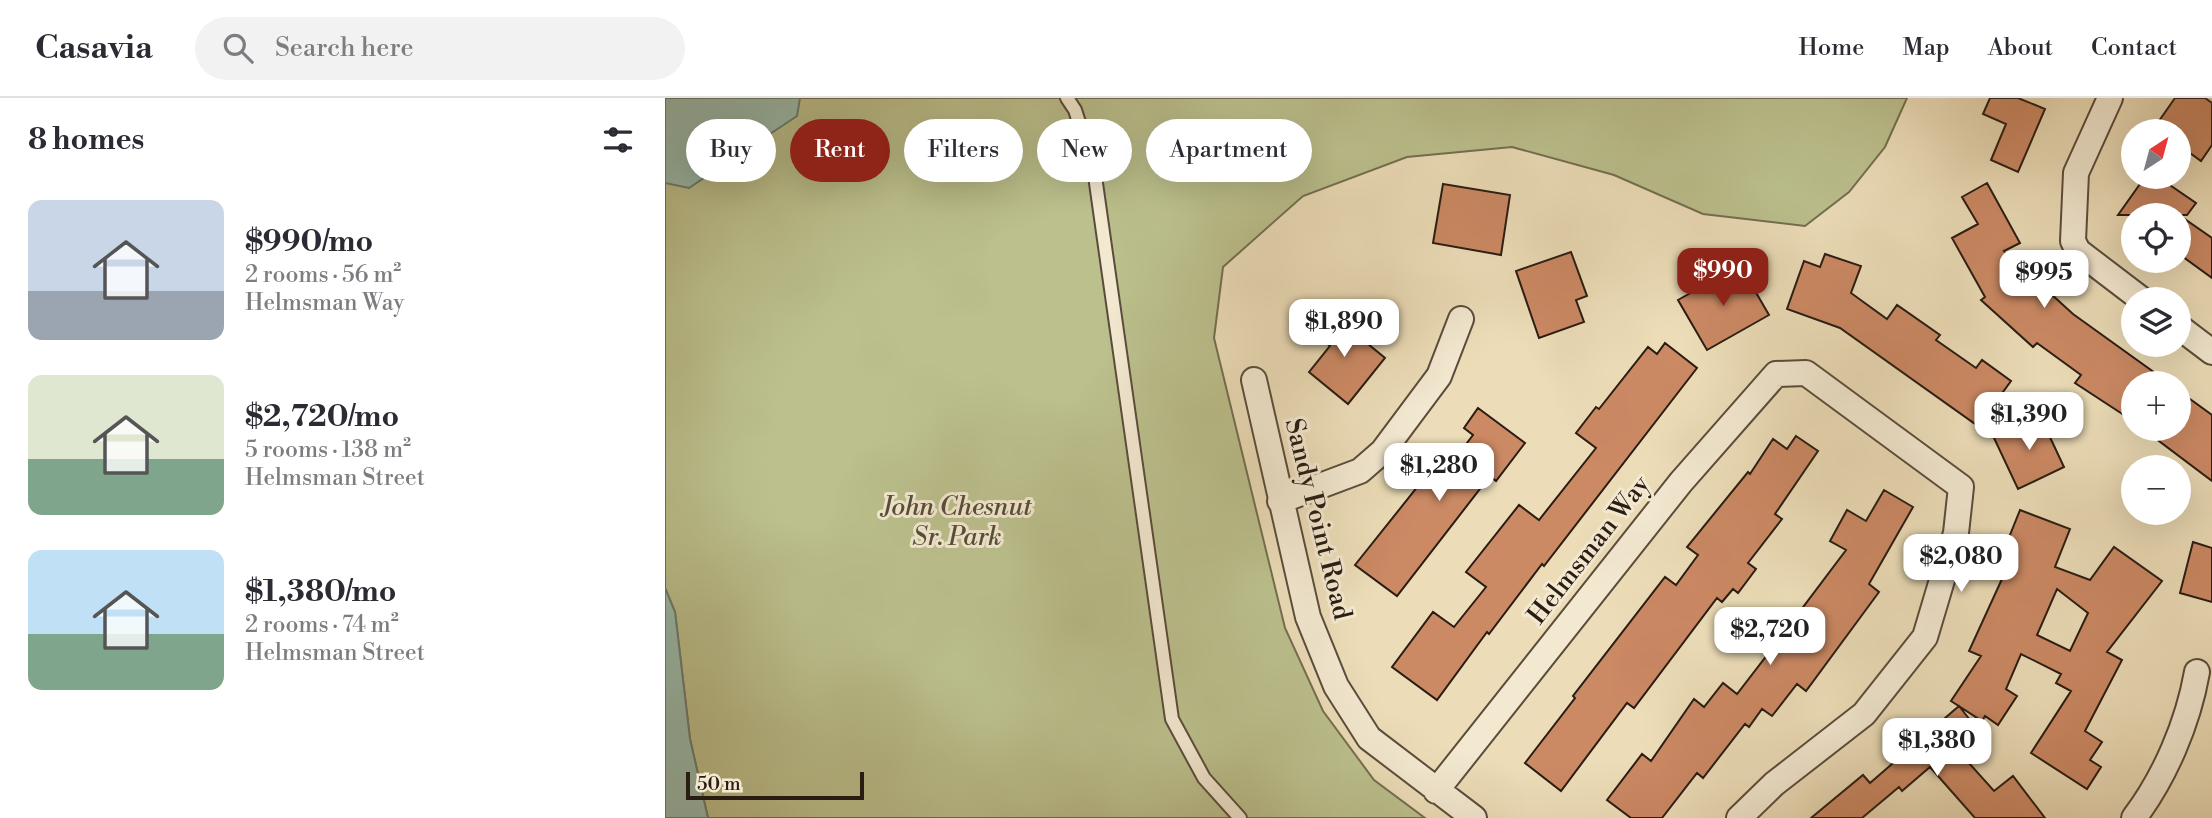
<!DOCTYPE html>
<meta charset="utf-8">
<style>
:root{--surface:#fff;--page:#f2f2f3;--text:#2b2b33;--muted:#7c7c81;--line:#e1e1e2;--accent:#8f2418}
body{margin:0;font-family:"Libre Bodoni",serif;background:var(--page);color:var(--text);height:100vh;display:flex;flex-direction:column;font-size:26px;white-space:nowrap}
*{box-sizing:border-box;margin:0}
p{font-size:23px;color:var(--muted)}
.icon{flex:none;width:38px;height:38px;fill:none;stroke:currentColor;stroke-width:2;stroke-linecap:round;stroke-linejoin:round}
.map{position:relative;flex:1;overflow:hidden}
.drawer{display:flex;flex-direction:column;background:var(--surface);width:665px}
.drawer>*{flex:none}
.top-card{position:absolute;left:21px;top:21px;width:665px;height:63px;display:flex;gap:14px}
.needle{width:46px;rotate:36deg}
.controls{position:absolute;left:1456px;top:21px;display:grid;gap:14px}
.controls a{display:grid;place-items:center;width:70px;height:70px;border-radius:50%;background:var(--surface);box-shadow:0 7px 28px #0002;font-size:35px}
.scale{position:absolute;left:21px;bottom:18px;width:178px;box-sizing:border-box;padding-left:7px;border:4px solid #291c13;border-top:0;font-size:19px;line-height:24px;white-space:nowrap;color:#291c13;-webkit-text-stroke:5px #f3e9d1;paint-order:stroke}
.price{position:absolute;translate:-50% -60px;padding:0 16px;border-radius:14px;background:#fff;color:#222;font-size:23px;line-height:46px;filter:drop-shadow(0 2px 4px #0008)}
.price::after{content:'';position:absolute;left:50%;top:42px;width:21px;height:16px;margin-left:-10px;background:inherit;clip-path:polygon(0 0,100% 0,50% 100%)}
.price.selected{background:var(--accent);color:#fff}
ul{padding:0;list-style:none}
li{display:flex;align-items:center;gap:21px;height:175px;padding:0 28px}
li span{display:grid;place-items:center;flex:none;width:196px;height:140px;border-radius:14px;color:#555}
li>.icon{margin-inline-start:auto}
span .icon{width:84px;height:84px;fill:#fffc;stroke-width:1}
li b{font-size:30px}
h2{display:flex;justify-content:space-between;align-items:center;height:84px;padding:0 28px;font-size:30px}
.chip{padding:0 24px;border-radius:32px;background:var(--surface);box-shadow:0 7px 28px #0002;font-size:24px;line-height:63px}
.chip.selected{background:var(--accent);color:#fff}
header{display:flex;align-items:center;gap:42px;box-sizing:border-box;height:98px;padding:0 35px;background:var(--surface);border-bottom:2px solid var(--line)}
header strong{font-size:33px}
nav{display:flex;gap:38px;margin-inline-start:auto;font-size:24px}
.search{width:490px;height:63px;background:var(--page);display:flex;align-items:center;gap:18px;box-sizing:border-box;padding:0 24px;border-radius:38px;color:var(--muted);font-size:26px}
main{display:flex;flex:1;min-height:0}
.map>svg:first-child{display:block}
</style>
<header>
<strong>Casavia</strong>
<div class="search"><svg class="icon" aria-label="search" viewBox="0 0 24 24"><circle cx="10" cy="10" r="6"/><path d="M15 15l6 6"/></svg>Search here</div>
<nav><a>Home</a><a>Map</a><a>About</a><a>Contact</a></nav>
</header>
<main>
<section class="drawer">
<h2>8 homes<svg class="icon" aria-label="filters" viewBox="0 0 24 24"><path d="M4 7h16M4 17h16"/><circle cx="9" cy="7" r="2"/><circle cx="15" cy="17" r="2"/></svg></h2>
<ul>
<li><span style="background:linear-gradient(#c9d6e8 65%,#9aa5b1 0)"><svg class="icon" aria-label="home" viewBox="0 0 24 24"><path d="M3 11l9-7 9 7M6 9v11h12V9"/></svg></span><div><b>$990/mo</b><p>2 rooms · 56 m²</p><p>Helmsman Way</p></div></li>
<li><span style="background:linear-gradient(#dfe7d0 60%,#7fa58c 0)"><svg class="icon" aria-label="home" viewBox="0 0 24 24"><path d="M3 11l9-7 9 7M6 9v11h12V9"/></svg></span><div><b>$2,720/mo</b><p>5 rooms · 138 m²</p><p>Helmsman Street</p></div></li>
<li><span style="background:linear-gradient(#bfe0f5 60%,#7fa58c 0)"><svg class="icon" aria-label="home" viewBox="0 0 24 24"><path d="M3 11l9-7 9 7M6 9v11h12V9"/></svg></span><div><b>$1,380/mo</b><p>2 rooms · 74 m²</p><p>Helmsman Street</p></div></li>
</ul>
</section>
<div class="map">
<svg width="1547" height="720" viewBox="0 0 1547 720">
<rect width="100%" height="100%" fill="#ecddb8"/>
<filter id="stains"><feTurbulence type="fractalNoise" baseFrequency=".00286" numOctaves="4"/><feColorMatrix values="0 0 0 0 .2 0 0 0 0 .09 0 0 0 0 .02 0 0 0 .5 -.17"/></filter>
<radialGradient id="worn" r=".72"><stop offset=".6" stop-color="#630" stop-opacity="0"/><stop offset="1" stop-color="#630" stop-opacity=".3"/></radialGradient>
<path fill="#bbc08d" stroke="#726e50" stroke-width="2" d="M0,0H1242L1220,49L1184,94L1140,128L1038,116L949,77L847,49L742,59L638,98L558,169L549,240L620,530L658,613L709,682L760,720H43L25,641L10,514L0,490Z"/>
<path fill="#99bcae" stroke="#6c7c70" stroke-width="2" d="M0,0H135L132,18L24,90L0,85Z
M0,490L10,514L25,641L43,720H0Z"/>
<path fill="#cb8964" stroke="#291c13" stroke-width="2" fill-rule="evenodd" d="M1325,0H1353L1380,11L1353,74L1326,62L1341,26L1318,16Z
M1510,0H1540L1547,5V47L1536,63L1514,47V33H1487Z
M1480,79H1493L1531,105L1522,117H1514L1547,140V180L1514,156V117H1453Z
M1322,85L1355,145L1339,153L1408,216L1504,285H1468V323L1410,285L1416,277L1372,245L1368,249L1316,202L1320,199L1287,140L1313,126L1297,99Z
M778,86L845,97L836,157L768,145Z
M906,154L922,198L911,202L919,224L874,240L851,173Z
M1160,156L1196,168L1186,195L1222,221L1232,207L1275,237L1271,242L1311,270L1317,262L1346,283L1313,328L1175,230L1122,211L1139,163L1155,169Z
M1075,167L1104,217L1042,252L1013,202Z
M664,214L720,260L683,306L644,274L665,248L648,234Z
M1000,245L1032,270L879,468L877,466L824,536L822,534L772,602L727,569L768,514L789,529L821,489L801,474L854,407L874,422L931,350L911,335L931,309L934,311L983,249L992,256Z
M1514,293L1547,317V383L1478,331H1514Z
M813,310L860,345L831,383L825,378L732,498L690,467L777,358L786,366L808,337L799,330Z
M1375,318L1399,369L1353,391L1329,340Z
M1131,338L1153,353L1110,416L1117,421L1083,465L1091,471L1073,495L1068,491L1057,504L1052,500L969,610L962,605L896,693L860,665L910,600L908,598L1000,479L1011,487L1033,457L1022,449L1083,374L1085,376L1108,341L1122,351Z
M1219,392L1248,409L1204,486L1214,494L1141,593L1132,586L1107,618L1097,611L1084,629L1080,626L1038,680L1032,675L997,720H966L942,702L977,656L986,663L1029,601L1039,609L1058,585L1072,596L1109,548L1099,541L1114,522L1123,529L1181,452L1165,443L1182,412L1201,423Z
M1355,412L1405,431L1390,469L1425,482L1449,449L1497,483L1442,554L1457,562L1420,633L1437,644L1425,662L1436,669L1422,691L1366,655L1406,593L1391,585L1396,576L1356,556L1341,591L1352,598L1333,627L1320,618L1317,623L1286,603L1316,558L1304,553L1342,470L1333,467ZM1392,491L1423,515L1405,553L1372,537Z
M1528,444L1547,450V504L1515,495Z
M1294,608L1312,631L1295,655L1329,693L1348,678L1380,720H1310L1265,669L1237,693L1234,689L1197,720H1146L1198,677L1205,685Z"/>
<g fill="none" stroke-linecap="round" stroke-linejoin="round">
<g stroke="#5a4c3c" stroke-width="16">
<path id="lane" d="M402,0L410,12L429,71L507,621L539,680L575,720"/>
</g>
<g stroke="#5a4c3c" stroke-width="28">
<path id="street" d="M1445,0L1411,75L1408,143L1413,153L1476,201
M1514,229L1547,254
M589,282L643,519L671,588L704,640L809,720
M615,403L695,373L718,353L774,278L796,221
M771,693L1016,384L1111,276L1141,275L1296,389L1291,435L1260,539L1199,616L1109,686L1074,720
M1469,720C1500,679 1523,625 1532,574"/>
</g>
<use href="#lane" stroke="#f3e9d1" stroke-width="12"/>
<use href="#street" stroke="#f3e9d1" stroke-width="24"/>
</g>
<g text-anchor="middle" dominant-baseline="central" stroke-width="6" stroke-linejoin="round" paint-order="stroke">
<g font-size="26" font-style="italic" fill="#554d38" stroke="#f3e9d1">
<text x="292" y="409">John Chesnut<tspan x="292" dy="30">Sr. Park</tspan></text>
</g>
<g font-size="26" fill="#291c13" stroke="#f3e9d1">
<text transform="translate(653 421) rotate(76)">Sandy Point Road</text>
<text transform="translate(924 452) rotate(-52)">Helmsman Way</text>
</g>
</g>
<rect width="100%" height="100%" filter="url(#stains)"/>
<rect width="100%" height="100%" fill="url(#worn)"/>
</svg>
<div class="controls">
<a><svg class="needle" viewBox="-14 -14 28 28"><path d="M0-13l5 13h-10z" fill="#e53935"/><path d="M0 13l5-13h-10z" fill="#7c7c81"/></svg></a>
<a><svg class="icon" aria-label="locate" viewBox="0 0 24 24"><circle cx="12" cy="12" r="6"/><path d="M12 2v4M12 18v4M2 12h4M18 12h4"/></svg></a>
<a><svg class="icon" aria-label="layers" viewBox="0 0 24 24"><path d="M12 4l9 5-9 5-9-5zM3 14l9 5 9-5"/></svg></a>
<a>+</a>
<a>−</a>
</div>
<div class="scale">50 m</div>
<b class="price selected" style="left:1058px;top:210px">$990</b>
<b class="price" style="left:1379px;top:212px">$995</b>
<b class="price" style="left:679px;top:261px">$1,890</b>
<b class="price" style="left:1364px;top:354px">$1,390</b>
<b class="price" style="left:774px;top:405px">$1,280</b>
<b class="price" style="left:1296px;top:496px">$2,080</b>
<b class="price" style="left:1105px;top:569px">$2,720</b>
<b class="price" style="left:1272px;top:680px">$1,380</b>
<div class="top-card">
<a class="chip">Buy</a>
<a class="chip selected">Rent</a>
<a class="chip">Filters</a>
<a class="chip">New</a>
<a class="chip">Apartment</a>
</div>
</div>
</main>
